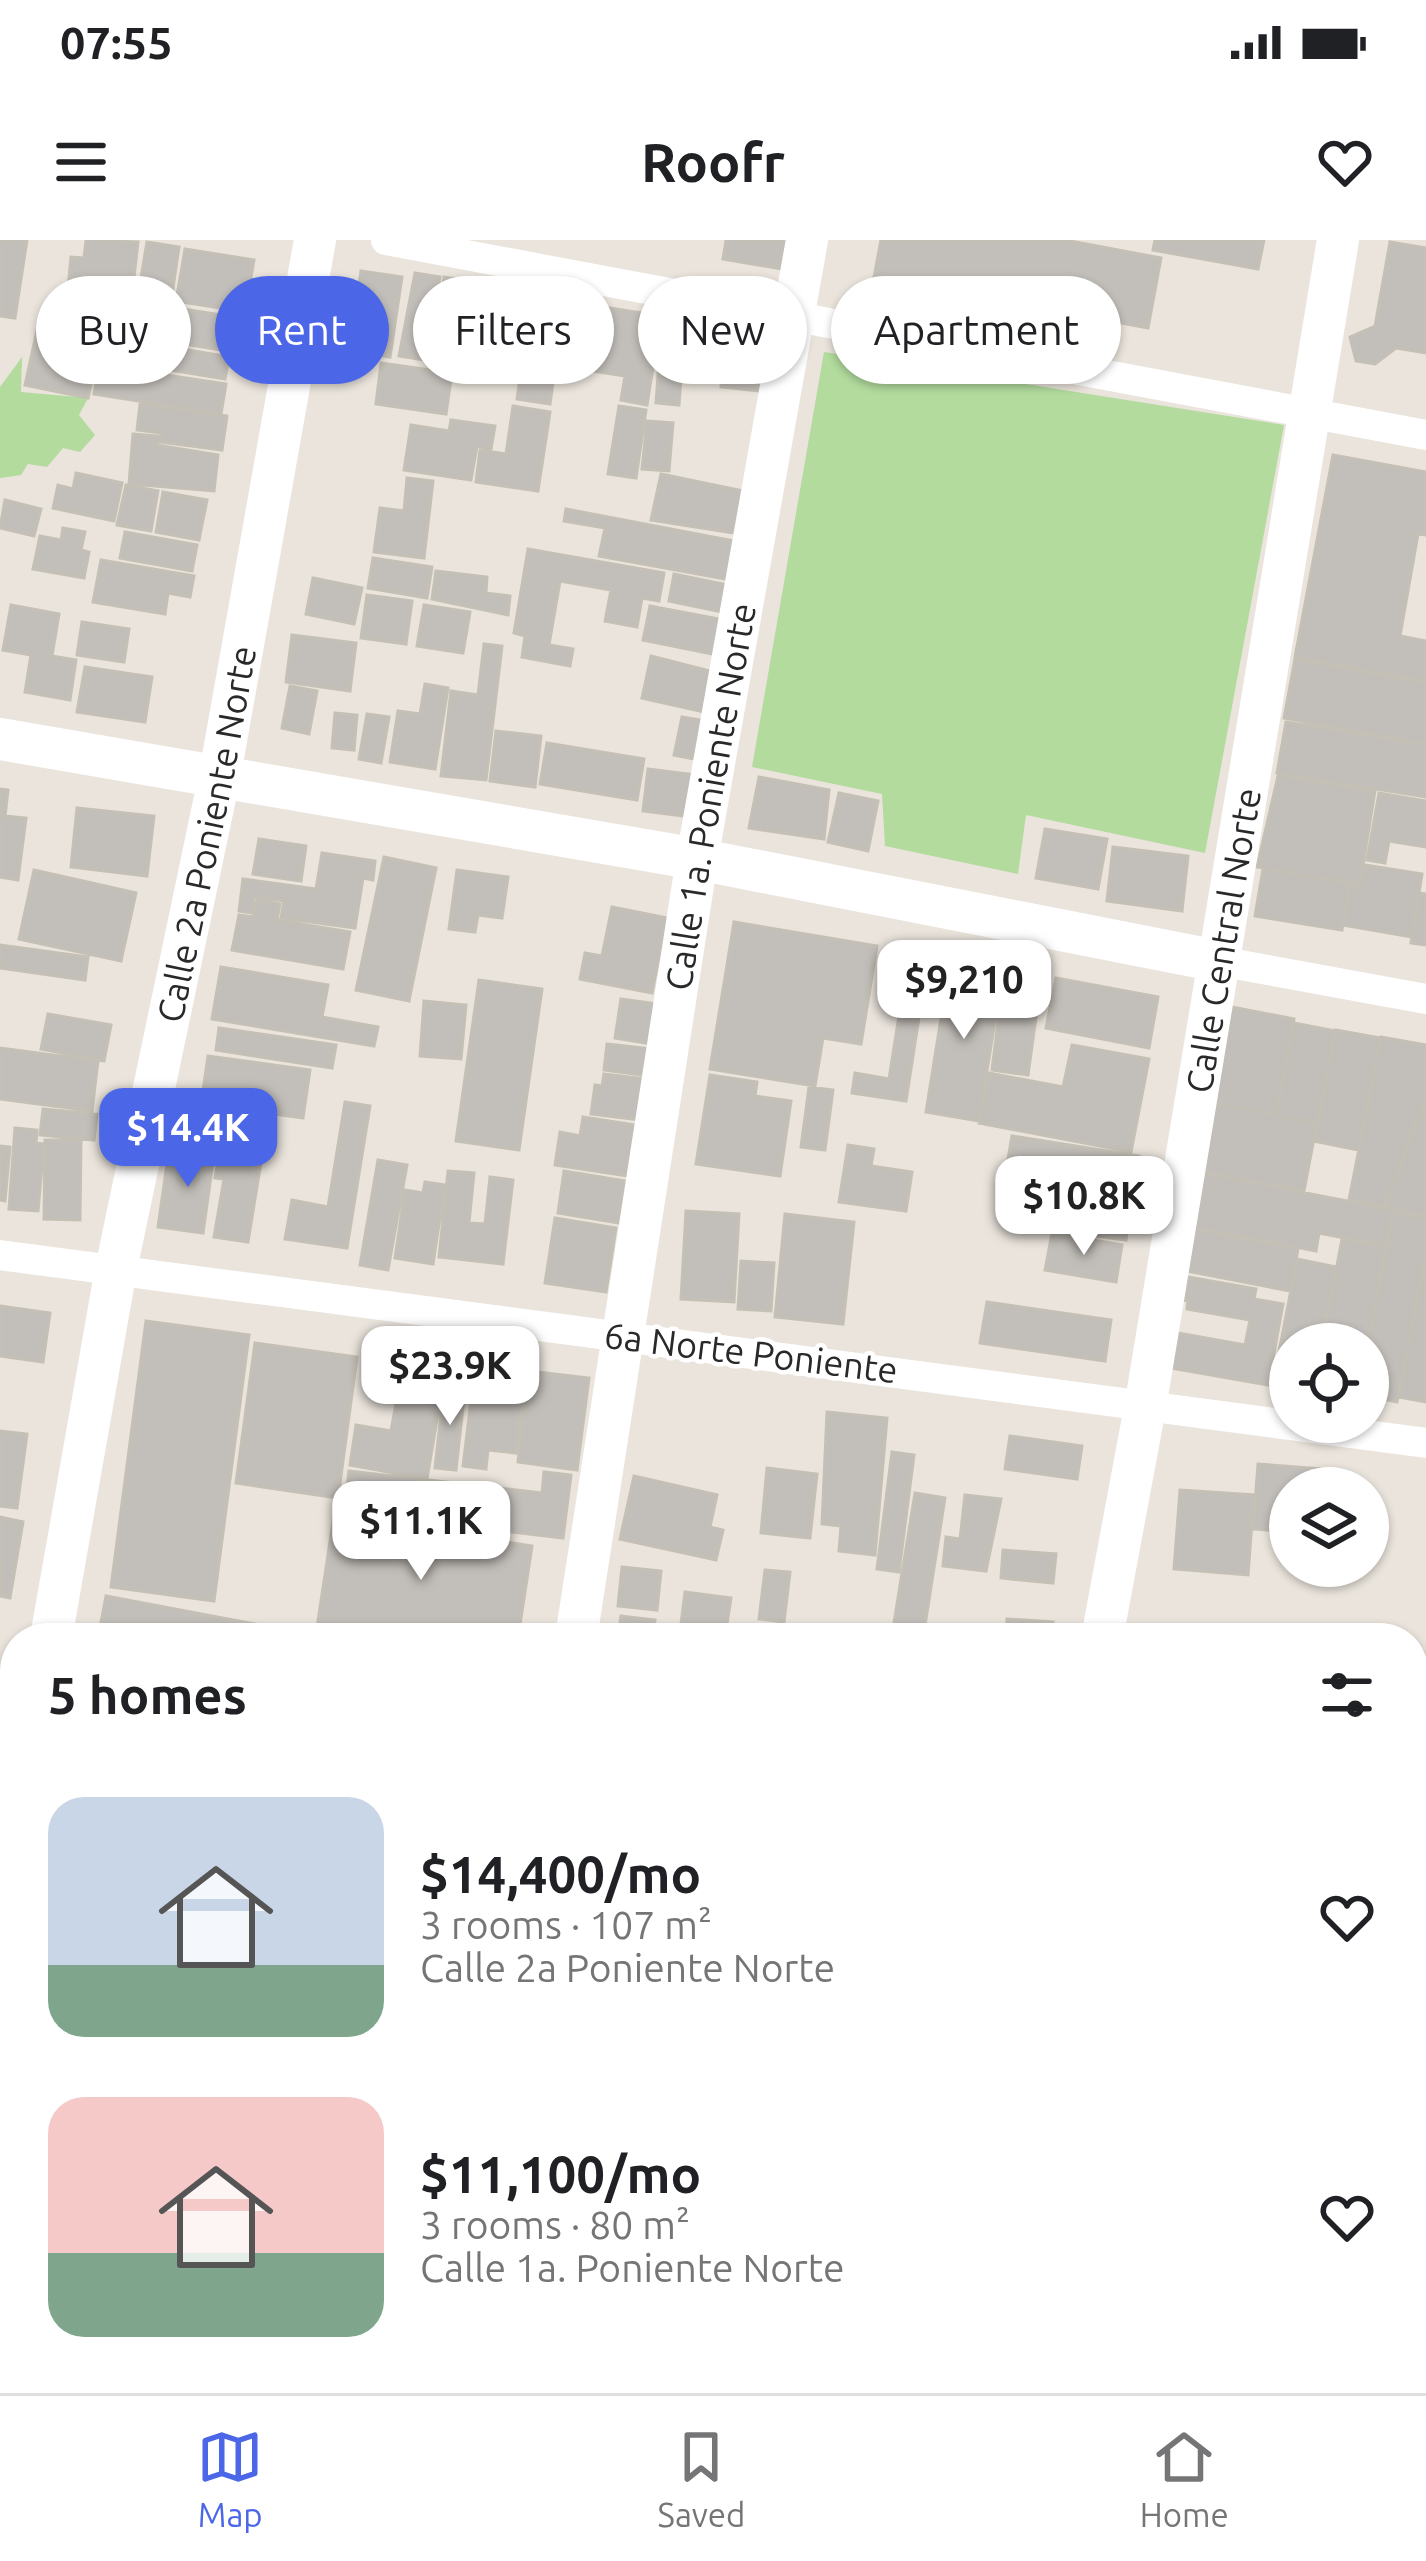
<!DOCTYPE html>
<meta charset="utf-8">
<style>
:root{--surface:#fff;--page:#f2f2f2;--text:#202124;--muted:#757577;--line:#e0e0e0;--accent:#4b67e8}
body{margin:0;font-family:Ubuntu,sans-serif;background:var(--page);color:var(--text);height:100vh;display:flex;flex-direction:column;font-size:45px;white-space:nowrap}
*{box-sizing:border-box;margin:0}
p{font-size:39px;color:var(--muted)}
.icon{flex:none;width:66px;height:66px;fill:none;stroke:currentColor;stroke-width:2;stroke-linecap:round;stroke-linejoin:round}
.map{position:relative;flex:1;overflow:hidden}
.panel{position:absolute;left:0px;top:1383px;width:1428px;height:771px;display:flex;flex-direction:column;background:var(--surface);border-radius:48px 48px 0 0;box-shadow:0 3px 9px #0004}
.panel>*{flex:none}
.top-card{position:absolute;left:36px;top:36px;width:1356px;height:108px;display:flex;gap:24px}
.fabs{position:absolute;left:1269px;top:1083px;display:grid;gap:24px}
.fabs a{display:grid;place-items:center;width:120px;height:120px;border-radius:50%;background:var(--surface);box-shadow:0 3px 9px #0004;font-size:60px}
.price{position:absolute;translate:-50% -102px;padding:0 27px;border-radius:24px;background:#fff;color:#222;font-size:39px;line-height:78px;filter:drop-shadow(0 3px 6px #0008)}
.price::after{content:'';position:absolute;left:50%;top:72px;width:36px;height:27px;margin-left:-18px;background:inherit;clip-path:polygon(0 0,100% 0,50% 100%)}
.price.active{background:var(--accent);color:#fff}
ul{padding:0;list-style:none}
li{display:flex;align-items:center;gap:36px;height:300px;padding:0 48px}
li span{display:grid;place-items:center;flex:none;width:336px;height:240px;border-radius:36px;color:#555}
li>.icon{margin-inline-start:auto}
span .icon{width:144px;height:144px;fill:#fffc;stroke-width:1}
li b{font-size:51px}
h2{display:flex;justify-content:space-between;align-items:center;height:144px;padding:0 48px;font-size:51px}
.chip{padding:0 42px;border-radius:54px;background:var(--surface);box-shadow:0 3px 9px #0004;font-size:42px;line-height:108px}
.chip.active{background:var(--accent);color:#fff}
.status{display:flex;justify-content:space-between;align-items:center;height:84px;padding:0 60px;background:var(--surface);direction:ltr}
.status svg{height:33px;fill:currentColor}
header{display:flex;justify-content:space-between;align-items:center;height:156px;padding:0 48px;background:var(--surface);font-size:54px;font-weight:700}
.tabs{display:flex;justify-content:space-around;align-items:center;height:168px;border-top:3px solid var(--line);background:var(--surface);font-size:33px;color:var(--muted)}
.tabs a{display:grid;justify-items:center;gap:6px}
.tabs .active{color:var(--accent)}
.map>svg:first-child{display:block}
</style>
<div class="status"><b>07:55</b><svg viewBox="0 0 49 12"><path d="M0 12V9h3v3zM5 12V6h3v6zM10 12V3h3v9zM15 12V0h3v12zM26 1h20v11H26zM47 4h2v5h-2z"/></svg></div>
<header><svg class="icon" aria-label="menu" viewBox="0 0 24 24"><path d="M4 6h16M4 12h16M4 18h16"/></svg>Roofr<svg class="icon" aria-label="heart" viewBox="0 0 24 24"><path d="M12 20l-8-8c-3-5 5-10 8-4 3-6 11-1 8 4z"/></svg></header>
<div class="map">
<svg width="1426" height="2153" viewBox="0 0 1426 2153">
<rect width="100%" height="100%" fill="#eae4dc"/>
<path fill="#b2db9d" d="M824,112L1284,185L1205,613L1026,575L1018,634L885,606L882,554L752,527Z
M22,117L21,152L88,158L79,175L95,195L80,212L63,208L47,227L28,224L21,235L0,238V147Z"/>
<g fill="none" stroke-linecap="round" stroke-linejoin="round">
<path stroke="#79c6e2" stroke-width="63" d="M1415,2153L1426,2145"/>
</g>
<path fill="#c2beb9" stroke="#c5c0b6" stroke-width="3" d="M0,0H27L15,78L0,76Z
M86,0L138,2L132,55L68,48L71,17L84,18Z
M726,0H799L794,31L723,19Z
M881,0H1065L1161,18L1148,88L874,37Z
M1155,0H1264L1258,29L1153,10Z
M147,2L179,7L172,55L139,50Z
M1390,2L1426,8V113L1396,108L1375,124L1356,121L1350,97L1375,86Z
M185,9L254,20L245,72L176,61Z
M361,31L402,37L390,117L349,111Z
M415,33L440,37L425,120L399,116Z
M444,37L470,41L458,130L433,126Z
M474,44L527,51L520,105L466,98Z
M532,55L565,60L550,164L517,159Z
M113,58L234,77L228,111L108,92Z
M571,62L661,76L647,165L621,160L625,136L560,126Z
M41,72L104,86L88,158L25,145Z
M661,95L684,97L679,165L656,163Z
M108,96L229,117L225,139L104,119Z
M726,96L775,102L770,152L721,147Z
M381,123L452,133L446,174L376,164Z
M99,125L226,144L221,174L94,154Z
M140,164L227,176L222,210L160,202L161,193L137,190Z
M513,166L550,172L538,251L476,242L480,210L506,214Z
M619,166L646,170L636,238L608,234Z
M451,180L495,186L491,209L477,206L471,240L404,230L411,185L449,191Z
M647,181L673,183L669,231L642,229Z
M133,194L158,196L157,205L218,215L214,251L129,244Z
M1333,215L1426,232V295L1418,294L1400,396L1426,401V441L1295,417Z
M76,233L122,243L114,281L53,268L58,245L73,249Z
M661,234L743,251L734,293L651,280Z
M407,238L433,241L424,318L374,312L380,268L404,271Z
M126,245L158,251L151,291L117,285Z
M163,252L207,260L199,300L156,292Z
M5,260L41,269L34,296L0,288Z
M566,269L739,302L731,340L599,316L605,288L564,281Z
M63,288L85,292L81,310L89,312L84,338L33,329L40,296L61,300Z
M125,292L197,305L192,331L120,318Z
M528,309L664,333L659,361L642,358L637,387L605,381L611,350L560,341L549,405L573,409L570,426L522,417L525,396L514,393Z
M373,318L432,327L427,358L368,348Z
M101,320L194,336L190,357L168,353L165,374L93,362Z
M436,331L487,337L486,353L510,356L508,375L432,359Z
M674,334L732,346L727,373L669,361Z
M313,338L362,348L354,384L306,374Z
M367,355L412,361L406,404L361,398Z
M11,365L59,374L52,416L76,420L70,460L25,452L31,415L3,410Z
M424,365L470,372L463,413L417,406Z
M650,366L729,381L722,416L643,400Z
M82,382L129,389L124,422L77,415Z
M292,395L356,403L350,451L286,442Z
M484,404L502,406L486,540L441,536L451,451L478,455Z
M651,416L714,432L704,472L642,458Z
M1295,419L1426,443V504L1284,478Z
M85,427L152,437L145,482L77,472Z
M425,444L448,448L435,529L390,522L398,471L420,474Z
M290,446L317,451L309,494L282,488Z
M335,473L357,475L354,510L332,508Z
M367,474L389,477L381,523L359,519Z
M682,477L706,481L699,520L674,515Z
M1286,482L1426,505V557L1277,533Z
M496,491L541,496L535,547L490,541Z
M547,503L644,519L637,560L540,544Z
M648,529L697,535L692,577L643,571Z
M1278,536L1375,551L1360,644L1257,627Z
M759,537L829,550L824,599L749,588Z
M0,549L8,550L5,576L26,578L18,640L0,637Z
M839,553L878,561L868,611L828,602Z
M1379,553L1426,561V607L1389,601L1385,623L1367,620Z
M77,568L154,576L147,636L71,627Z
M1045,589L1107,599L1098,649L1036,638Z
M259,599L306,606L301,641L253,634Z
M1113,607L1188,616L1182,671L1107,661Z
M322,613L375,621L373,640L363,638L355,688L281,678L284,661L254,657L252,673L239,671L243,639L316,649Z
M384,617L436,628L409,761L356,750Z
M1365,625L1422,634L1412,697L1343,685L1350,643L1361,645Z
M1263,629L1350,643L1342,690L1255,676Z
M34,630L136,653L121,721L19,699Z
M457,630L508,637L502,678L478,675L475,692L449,689Z
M1419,653L1426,654V705L1411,703Z
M257,660L280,664L277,680L350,692L343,729L232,710L239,675L253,677Z
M612,667L667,678L652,753L580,739L585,713L602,716Z
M734,682L877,706L861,804L823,798L815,846L710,829Z
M0,705L88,717L85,740L0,728Z
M897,709L929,713L906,861L852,853L855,833L889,839L901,763L889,760Z
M950,722L1003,731L979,881L926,872Z
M221,727L328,745L322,777L378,787L374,806L212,779Z
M1056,738L1158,757L1149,808L1046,788Z
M479,740L542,749L519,910L456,901Z
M621,759L658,764L652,804L615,798Z
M424,761L466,765L461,819L420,816Z
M1000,766L1037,770L1028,835L992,830Z
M1232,767L1294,779L1276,875L1213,863Z
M48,774L111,785L104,821L41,809Z
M1294,783L1335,791L1317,883L1276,875Z
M219,788L336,805L332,828L216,810Z
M1336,790L1380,798L1358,910L1314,901Z
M1381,797L1426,805V856L1384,967L1349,960Z
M607,804L652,809L649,836L604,830Z
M1072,805L1149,819L1131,912L979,883L989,833L1063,847Z
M0,808L98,821L92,871L0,859Z
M208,816L310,830L303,878L201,864Z
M604,834L646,839L641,880L591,874L595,845L602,846Z
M710,835L757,842L755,856L791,861L780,936L696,924Z
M809,847L833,850L825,910L801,907Z
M1426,859V976L1385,967Z
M345,862L370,866L347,1008L285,999L292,960L328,967Z
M1214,863L1317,883L1304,951L1201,931Z
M43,869L97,874L94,900L40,895Z
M583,877L635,885L628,936L555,925L560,892L580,896Z
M15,888L37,890L36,903L44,904L38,971L9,969Z
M194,896L216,900L203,993L158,987L167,924L190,927Z
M1012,896L1139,916L1133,950L1006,930Z
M45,900H81L80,980L44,979Z
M221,903L263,910L248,1002L214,997L224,939L215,938Z
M848,905L874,909L871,926L912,932L906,971L839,962Z
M0,906L10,907L5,961L0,960Z
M378,920L407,925L388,1030L360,1025Z
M448,931L474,933L469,983L485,984L490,937L513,940L503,1024L439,1017Z
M564,931L625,941L619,983L558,973Z
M1204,933L1393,970L1386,1006L1319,993L1316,1011L1193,987Z
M1041,940L1133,952L1126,1000L1036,988Z
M425,942L445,945L433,1024L395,1018L405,950L423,953Z
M686,971L739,974L734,1062L681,1059Z
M1394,971L1426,978V1012L1397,1162L1368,1156V1104Z
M785,974L854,982L843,1084L775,1077Z
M555,978L616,988L606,1052L545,1043Z
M1190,988L1298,1009L1290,1051L1182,1030Z
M1052,993L1122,1005L1116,1042L1045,1030Z
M1342,999L1386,1007L1367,1104H1322Z
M1426,1017V1162L1399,1157Z
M1297,1019L1336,1027L1321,1104H1290V1152L1272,1148Z
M741,1021L774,1023L771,1071L738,1069Z
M1177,1035L1256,1049L1254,1059L1283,1064L1268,1145L1171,1128L1178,1093L1245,1105L1250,1080L1187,1069L1188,1061L1173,1058Z
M987,1062L1111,1080L1105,1121L980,1103Z
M0,1066L50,1073L43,1122L0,1116Z
M146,1081L249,1095L214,1361L111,1347Z
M255,1103L357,1117L338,1258L236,1243Z
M509,1107L529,1109L516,1213L488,1210L486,1229L463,1226L474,1137L505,1141Z
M404,1119L446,1126L427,1239L350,1225L356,1185L391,1191Z
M529,1131L589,1138L577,1230L518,1222Z
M444,1147L465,1149L456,1230L435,1228Z
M827,1172L887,1178L875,1315L839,1311L841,1286L822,1284Z
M0,1191L27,1194L17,1268L0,1266Z
M1010,1196L1082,1206L1077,1239L1005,1229Z
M892,1212L914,1215L899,1332L877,1329Z
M1258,1224L1347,1231L1346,1248H1290V1292L1253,1289Z
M767,1228L817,1234L810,1298L761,1293Z
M349,1231L542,1253L544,1232L571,1235L563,1298L344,1272Z
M634,1236L717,1255L710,1287L723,1290L716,1320L620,1299Z
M1180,1250L1254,1255L1248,1335L1174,1329Z
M915,1253L945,1258L923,1398L892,1395Z
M965,1255L1001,1259L986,1331L943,1326L946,1297L960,1299Z
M334,1275L532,1306L518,1398L316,1394Z
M0,1277L23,1282L10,1358L0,1356Z
M1003,1310L1056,1314L1053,1343L1001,1338Z
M622,1327L661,1331L657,1370L618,1366Z
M765,1330L790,1332L784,1382L759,1379Z
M685,1352L731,1358L725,1397L680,1392Z
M106,1356L329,1398H98Z
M621,1376L655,1380L653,1394L619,1390Z
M1007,1379L1053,1382L1052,1398H1006Z
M1422,1469L1426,1470V1577L1413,1573V1502Z
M1413,1682L1426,1685V1904L1413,1902Z
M0,1925L15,1928V1985L0,1983Z
M0,1988L15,1989V2043L1,2041Z
M0,2097L15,2100L18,2153H0Z
M134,2139H197L194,2153H131Z
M201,2139H238L236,2153H198Z
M248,2139H297L294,2153H245Z
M308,2139H377L375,2153H305Z
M475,2139H532L546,2141L544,2153H473Z
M639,2139H686L683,2153H636Z
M788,2139H897L894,2153Z
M991,2139H1090L1086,2153H987Z"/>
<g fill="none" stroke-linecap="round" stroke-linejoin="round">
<path stroke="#fff" stroke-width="30" d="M386,0L1426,195
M1218,721L1426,759
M0,1015L1426,1203
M1413,1923L1426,1926"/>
<g stroke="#fff" stroke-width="42">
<path d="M0,499L697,619L1218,721"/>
<path id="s1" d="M51,1398L116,1029L220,534L315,0"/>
<path id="s2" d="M576,1398L697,619L807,0"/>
<path id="s3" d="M1102,1398L1146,1162L1338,0"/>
<path d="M0,1682L15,1602"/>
<path d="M441,2153L443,2139"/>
<path d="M958,2153L961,2139"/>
</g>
</g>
<g text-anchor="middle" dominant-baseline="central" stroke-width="9" stroke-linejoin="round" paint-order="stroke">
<g font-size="36" fill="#292929" stroke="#fff">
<text stroke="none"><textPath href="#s2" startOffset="852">Calle 1a. Poniente Norte</textPath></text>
<text stroke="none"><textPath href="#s1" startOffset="819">Calle 2a Poniente Norte</textPath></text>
<text stroke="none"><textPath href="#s3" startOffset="708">Calle Central Norte</textPath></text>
<text transform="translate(751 1112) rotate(7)">6a Norte Poniente</text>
</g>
</g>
</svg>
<div class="fabs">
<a><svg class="icon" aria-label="locate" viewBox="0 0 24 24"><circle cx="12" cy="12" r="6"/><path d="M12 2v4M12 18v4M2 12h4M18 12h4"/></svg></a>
<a><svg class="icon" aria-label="layers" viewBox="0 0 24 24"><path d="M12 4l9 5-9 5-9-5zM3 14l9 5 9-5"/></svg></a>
</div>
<b class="price" style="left:964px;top:802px">$9,210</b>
<b class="price active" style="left:188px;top:950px">$14.4K</b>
<b class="price" style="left:1084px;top:1018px">$10.8K</b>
<b class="price" style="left:450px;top:1188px">$23.9K</b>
<b class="price" style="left:421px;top:1343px">$11.1K</b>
<div class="top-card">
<a class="chip">Buy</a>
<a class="chip active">Rent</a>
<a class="chip">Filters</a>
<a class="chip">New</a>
<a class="chip">Apartment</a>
</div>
<section class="panel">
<h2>5 homes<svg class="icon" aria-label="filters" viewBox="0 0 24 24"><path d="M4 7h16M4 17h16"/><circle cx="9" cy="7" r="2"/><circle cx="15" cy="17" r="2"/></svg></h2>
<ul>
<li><span style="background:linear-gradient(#c9d6e8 70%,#7fa58c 0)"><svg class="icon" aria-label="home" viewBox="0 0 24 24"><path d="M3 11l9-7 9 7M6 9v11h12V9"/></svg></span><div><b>$14,400/mo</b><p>3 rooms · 107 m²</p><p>Calle 2a Poniente Norte</p></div><svg class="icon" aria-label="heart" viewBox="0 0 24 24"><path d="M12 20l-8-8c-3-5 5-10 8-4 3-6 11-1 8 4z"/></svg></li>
<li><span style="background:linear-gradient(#f6c9c9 65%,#7fa58c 0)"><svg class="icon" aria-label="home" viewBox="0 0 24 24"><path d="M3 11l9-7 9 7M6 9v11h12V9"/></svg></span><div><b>$11,100/mo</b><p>3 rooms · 80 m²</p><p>Calle 1a. Poniente Norte</p></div><svg class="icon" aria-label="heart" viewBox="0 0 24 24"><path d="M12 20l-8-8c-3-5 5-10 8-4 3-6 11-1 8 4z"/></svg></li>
</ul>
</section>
</div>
<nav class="tabs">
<a class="active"><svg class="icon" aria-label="map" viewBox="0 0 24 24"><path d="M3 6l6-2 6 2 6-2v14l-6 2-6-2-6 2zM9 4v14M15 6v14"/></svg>Map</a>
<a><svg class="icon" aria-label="saved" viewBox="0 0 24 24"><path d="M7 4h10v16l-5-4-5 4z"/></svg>Saved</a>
<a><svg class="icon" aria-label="home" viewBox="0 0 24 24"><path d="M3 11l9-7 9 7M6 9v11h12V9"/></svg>Home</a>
</nav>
